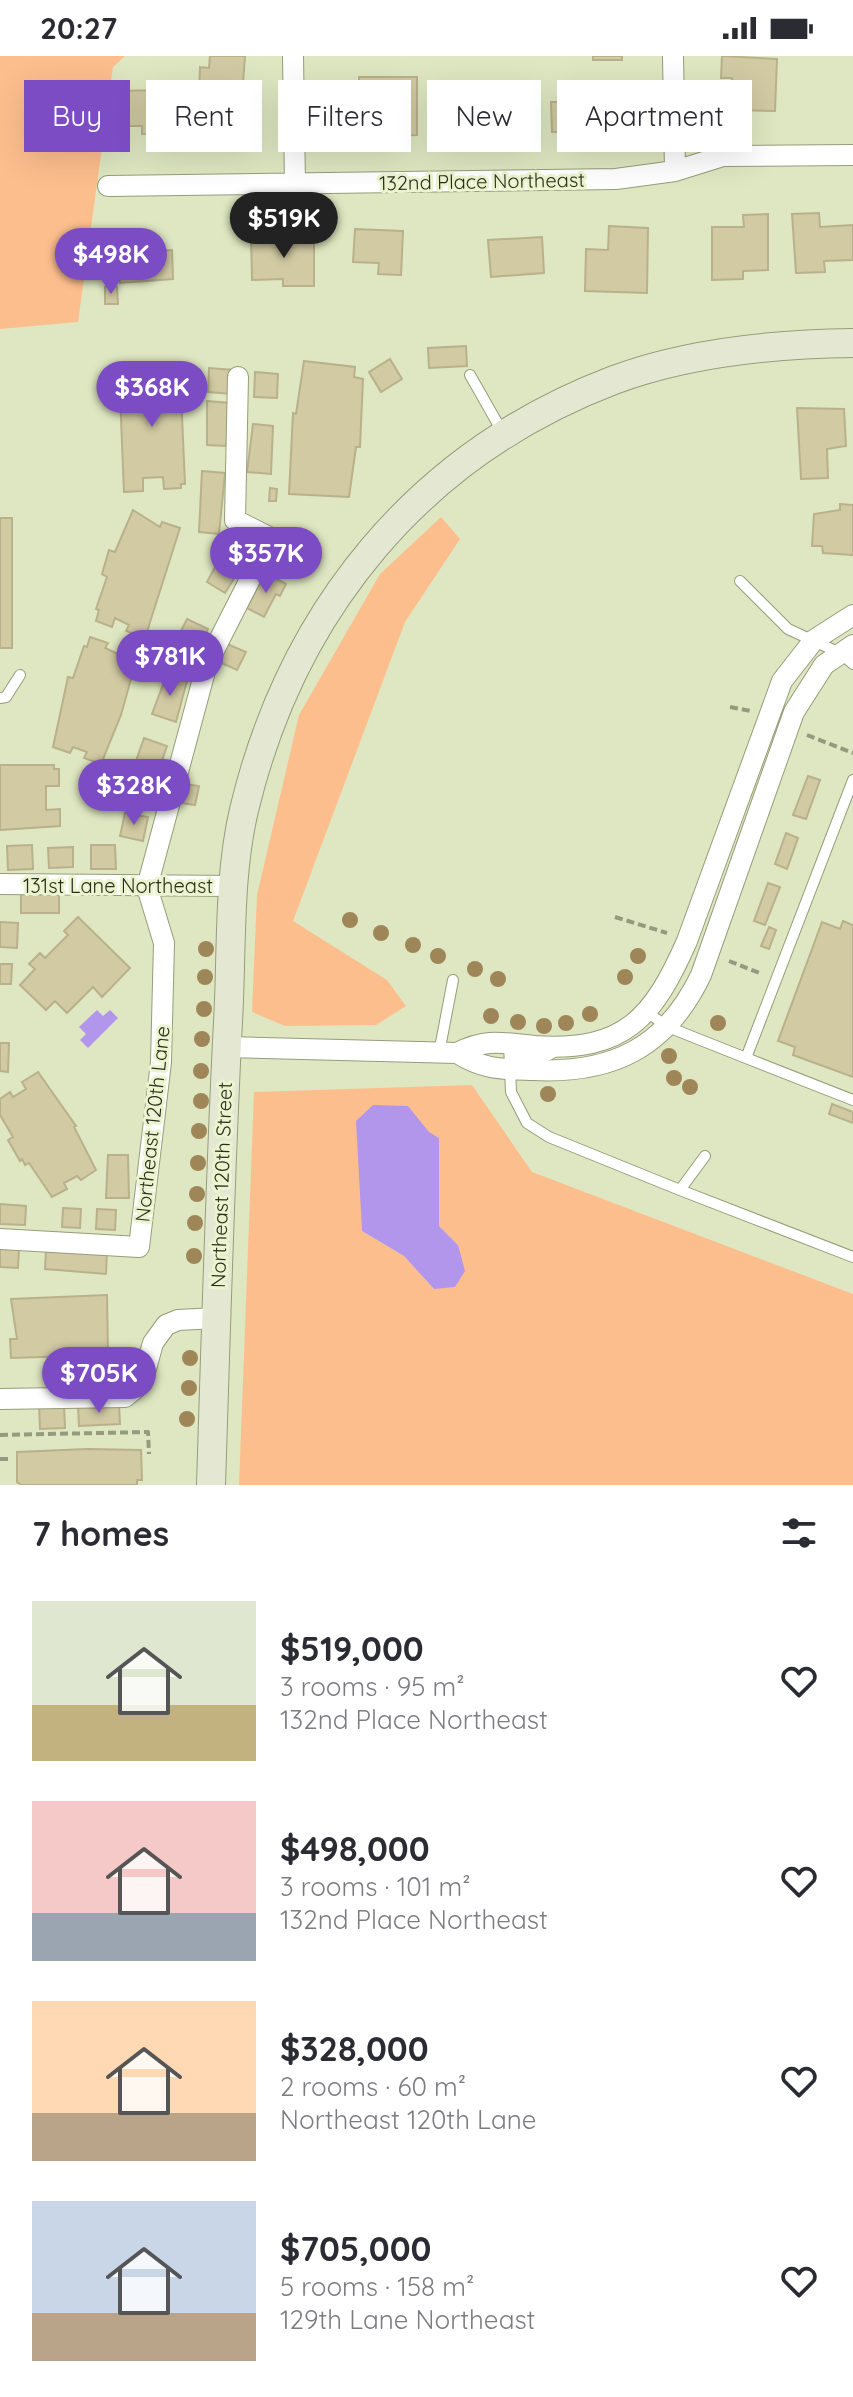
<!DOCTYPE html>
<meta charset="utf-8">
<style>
:root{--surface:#fff;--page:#f2f2f3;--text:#2b2b33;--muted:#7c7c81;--accent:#7c4cc4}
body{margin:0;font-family:Quicksand,sans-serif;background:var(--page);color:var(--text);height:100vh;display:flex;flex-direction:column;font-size:30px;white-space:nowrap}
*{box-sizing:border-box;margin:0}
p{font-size:26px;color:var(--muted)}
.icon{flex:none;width:44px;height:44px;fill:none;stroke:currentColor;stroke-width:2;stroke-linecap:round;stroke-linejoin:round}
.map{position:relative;height:1429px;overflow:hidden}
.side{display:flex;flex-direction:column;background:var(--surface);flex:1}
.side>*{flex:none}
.guide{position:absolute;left:24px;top:24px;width:806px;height:72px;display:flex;gap:16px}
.price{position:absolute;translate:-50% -68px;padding:0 18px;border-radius:28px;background:var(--accent);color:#fff;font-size:26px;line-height:52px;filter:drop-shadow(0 2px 4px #0008)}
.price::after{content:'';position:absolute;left:50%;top:48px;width:24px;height:18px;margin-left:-12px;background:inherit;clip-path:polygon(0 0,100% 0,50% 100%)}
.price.on{background:#222;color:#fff}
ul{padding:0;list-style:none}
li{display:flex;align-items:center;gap:24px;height:200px;padding:0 32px}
li span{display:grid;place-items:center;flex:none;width:224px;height:160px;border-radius:0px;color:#555}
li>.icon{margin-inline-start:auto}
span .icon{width:96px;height:96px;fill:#fffc;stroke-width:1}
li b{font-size:34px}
h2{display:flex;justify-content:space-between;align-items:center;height:96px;padding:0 32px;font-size:34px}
.chip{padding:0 28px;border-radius:0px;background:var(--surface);box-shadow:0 8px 32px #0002;font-size:28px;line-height:72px}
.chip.on{background:var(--accent);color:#fff}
.status{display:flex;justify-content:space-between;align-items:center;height:56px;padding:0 40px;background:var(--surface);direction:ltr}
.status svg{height:22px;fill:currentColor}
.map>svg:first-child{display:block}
</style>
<div class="status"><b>20:27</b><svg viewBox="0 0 49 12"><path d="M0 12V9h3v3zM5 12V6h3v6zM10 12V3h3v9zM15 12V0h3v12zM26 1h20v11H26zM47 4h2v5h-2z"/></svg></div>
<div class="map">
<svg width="853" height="1429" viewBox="0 0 853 1429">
<rect width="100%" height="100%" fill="#dee7c1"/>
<path fill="#fdbe8d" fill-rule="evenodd" d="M0,0H125L113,11L78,266L0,273Z
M441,461L460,483L405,566L293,865L387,924L406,950L376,969L285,970L252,956L257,839L299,659L380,518Z
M472,1029L532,1116L853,1238V1429H239L254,1036ZM408,1050L429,1077L439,1082V1170L458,1189L434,1233L404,1200L362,1175Z"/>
<path fill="#b296eb" d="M97,954L103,960L110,954L118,962L88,992L80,984L86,978L79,971Z
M373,1049L408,1050L429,1076L439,1082V1170L458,1189L465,1215L455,1231L434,1233L404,1200L362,1175L356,1065Z"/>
<path fill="#d1caa3" stroke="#b8b18b" stroke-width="2" d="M210,0H245L242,40L199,38L200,11L209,12Z
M593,0H622V4H593Z
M722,0L777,3L775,55L737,54V31H731L732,22H721Z
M359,21H417V79L375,80L374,49H359Z
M577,32H614V64H609V75L552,76L551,46H565V35Z
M166,34L168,77L142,78V70H115L114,35Z
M819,157L820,171L853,169V204L824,205L825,216L796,217L792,158Z
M768,158V214L743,215V223L712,224V171H744L743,159Z
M609,170L648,172L647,237L585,235L586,193L608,194Z
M355,173L403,175L401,219L378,218L379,207L353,206Z
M149,175L150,195L172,194L173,223L120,227L116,176Z
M289,178H314V230H283V223L252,224L251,180H272L273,185H290Z
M542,181L544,217L491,221L488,184Z
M105,231H117L118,248H105Z
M466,290L467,310L429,312L428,292Z
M390,303L402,323L381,336L369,316Z
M304,305L355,311L354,321L363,323L360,391H356L349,441L289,438L293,357L296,358Z
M209,312L234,314L232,338L208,336Z
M119,314H137V322H160V315L180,314L185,428H181V432L164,433L163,421L143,422V435L124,436Z
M255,316L278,318L277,342L254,341Z
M207,345L231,347L226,390L207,389Z
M797,352L844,353L846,390L827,393L828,422L801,423Z
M253,368L273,370L271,418L247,416Z
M202,415L225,417L219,478L199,476Z
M270,432L277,433L276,445H269Z
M840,448L853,449V499L823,497L822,490H812L814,458L840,454Z
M133,454L160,471L162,466L180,472L145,582L126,575L129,569L115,562L112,571L96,565L99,554L96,553L107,521L102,518L109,494L115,496Z
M0,462H12V592H0Z
M228,488L248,500L225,537L207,526Z
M265,517L286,528L280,540L276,538L264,561L247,552Z
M187,563L208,573L197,595L176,585Z
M90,581L108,587L105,592L118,598L120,592L138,598L121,659L101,708L84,702L87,696L73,691L70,697L53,691L68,621L73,622L84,590L87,591Z
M227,588L246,596L237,614L219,606Z
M167,618L187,625L176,666L152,658Z
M144,682L167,690L159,713L136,705Z
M0,709H54V713H59V730H46V754L60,753V770L0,774Z
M808,720L820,724L806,763L793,759Z
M132,726L154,730L149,754L127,749Z
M178,727L199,730L195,749L175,746Z
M125,757L148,761L143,785L120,780Z
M786,777L798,782L787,813L775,808Z
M32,789L33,813L8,814L7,790Z
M91,789H115L116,813H91Z
M73,791V811L49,812L48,792Z
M768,827L780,831L765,869L754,865Z
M21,838H59V857H21Z
M78,861L130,912L102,941L93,931L67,957L55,945L46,954L20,929L35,913L29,908L40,897L45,902L68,879L64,875Z
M843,865L853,869V1021L793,999L795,991L778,985L822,866L840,873Z
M0,866L18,867L17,892L0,891Z
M769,871L776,874L769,893L761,890Z
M0,908H12L11,928H0Z
M0,987H9L8,1016L0,1015Z
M38,1016L76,1070L74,1071L96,1114L81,1124L77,1120L64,1127L67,1133L52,1141L29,1107L25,1109L22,1103L20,1105L8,1084L13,1081L0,1059V1043L10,1036L13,1041L26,1033L22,1026Z
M832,1048L853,1056V1067L829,1058Z
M108,1099H128L129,1142H106Z
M0,1148L26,1150L25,1169L0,1168Z
M63,1152L81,1153L80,1172L62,1171Z
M97,1153L116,1154L115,1174L96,1173Z
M0,1192H19L18,1212L0,1211Z
M46,1194L107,1195L106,1218L45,1213Z
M107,1239L108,1299L11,1302L10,1283H17L11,1243Z
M64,1348L65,1372L40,1373L39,1349Z
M119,1348L120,1368L79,1370L78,1350Z
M87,1393L141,1394L142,1424H137V1429H21L17,1426V1396Z"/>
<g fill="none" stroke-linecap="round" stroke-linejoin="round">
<g stroke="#959d79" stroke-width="12">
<path id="lane" d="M470,319L503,377
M740,525L788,573L840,597L853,608
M0,642L6,641L20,619
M648,957L668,971L746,1002L853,724
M509,988L511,1036L527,1067L549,1081L680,1134L705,1100
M439,997L453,924
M510,1001H545L556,995
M746,1002L853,1044
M680,1134L853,1201"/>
</g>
<g stroke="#959d79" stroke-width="22">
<path id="street" d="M293,0L295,127
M673,0L675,115
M108,130L616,123L675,115L723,100L853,99
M853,559L814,584L782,625L687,885C653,962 625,996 535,990C502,987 487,982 457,997C484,1014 502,1013 533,1014C612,1018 666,992 701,919L794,656L824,609L853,589
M0,828L235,830
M227,991L457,997
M0,1183L139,1191L161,1006L164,887L147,831L207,608L271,482L235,464L238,321
M0,1343L125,1341L142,1327L153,1287L166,1269L178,1264L216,1262"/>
</g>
<g stroke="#959d79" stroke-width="30">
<path id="secondary" d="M211,1429C216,1275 220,1120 228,966C232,897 228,822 244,754C292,554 419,398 614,324C689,296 774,288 853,287"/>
</g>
<path stroke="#949a7e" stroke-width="4" stroke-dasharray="8 4" stroke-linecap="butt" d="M730,651L751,655
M807,679L853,697
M615,861L667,877
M729,905L762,918
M0,1379L148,1376L149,1398
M0,1403H10"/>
<use href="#lane" stroke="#fff" stroke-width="10"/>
<use href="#street" stroke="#fff" stroke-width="20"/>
<use href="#secondary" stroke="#e4e8d3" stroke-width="28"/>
</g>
<g fill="#9e8658">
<circle cx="350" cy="864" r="8"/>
<circle cx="381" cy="877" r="8"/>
<circle cx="413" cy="889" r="8"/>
<circle cx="206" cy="893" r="8"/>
<circle cx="438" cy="900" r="8"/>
<circle cx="638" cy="900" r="8"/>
<circle cx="475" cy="913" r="8"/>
<circle cx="205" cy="921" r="8"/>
<circle cx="625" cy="921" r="8"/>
<circle cx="498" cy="923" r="8"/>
<circle cx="204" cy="953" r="8"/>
<circle cx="590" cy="958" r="8"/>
<circle cx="491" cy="960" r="8"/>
<circle cx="518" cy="966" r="8"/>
<circle cx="566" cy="967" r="8"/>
<circle cx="718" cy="967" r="8"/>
<circle cx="544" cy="970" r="8"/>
<circle cx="202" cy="983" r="8"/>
<circle cx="669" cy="1000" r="8"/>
<circle cx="201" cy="1015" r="8"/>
<circle cx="674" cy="1022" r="8"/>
<circle cx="690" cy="1031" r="8"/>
<circle cx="548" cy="1038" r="8"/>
<circle cx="201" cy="1045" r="8"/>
<circle cx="199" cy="1075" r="8"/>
<circle cx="198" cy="1107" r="8"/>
<circle cx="197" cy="1138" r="8"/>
<circle cx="195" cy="1167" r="8"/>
<circle cx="194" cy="1200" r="8"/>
<circle cx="190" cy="1302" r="8"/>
<circle cx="189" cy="1332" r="8"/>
<circle cx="187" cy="1363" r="8"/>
</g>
<g text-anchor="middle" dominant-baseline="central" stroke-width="6" stroke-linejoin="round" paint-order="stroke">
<g font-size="20" fill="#2a2d1f" stroke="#ebf4ce">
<text transform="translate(482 125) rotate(-1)">132nd Place Northeast</text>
<text x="118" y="829">131st Lane Northeast</text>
<text transform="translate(152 1068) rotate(-84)">Northeast 120th Lane</text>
<text transform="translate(221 1129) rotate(-88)">Northeast 120th Street</text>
</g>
</g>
</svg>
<b class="price on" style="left:284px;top:204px">$519K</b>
<b class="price" style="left:111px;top:240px">$498K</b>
<b class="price" style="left:152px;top:373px">$368K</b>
<b class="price" style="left:266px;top:539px">$357K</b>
<b class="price" style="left:170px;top:642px">$781K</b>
<b class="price" style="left:134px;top:771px">$328K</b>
<b class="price" style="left:99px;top:1359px">$705K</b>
<div class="guide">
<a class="chip on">Buy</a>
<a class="chip">Rent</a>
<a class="chip">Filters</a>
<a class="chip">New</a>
<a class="chip">Apartment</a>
</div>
</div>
<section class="side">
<h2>7 homes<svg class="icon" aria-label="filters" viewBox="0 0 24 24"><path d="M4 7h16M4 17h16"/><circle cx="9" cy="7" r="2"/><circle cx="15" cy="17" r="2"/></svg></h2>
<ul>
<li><span style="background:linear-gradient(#dfe7d0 65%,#c2b280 0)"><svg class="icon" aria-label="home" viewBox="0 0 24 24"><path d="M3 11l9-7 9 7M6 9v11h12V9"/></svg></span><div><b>$519,000</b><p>3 rooms · 95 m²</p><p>132nd Place Northeast</p></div><svg class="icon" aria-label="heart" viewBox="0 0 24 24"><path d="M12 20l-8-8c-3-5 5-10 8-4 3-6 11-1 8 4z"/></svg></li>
<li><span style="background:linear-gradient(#f6c9c9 70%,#9aa5b1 0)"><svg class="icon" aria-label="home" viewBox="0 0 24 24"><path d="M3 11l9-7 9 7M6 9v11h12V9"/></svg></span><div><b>$498,000</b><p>3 rooms · 101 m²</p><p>132nd Place Northeast</p></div><svg class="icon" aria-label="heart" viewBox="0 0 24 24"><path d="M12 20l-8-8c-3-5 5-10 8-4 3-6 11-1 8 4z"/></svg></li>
<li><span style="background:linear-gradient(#ffd9b3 70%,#b9a48a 0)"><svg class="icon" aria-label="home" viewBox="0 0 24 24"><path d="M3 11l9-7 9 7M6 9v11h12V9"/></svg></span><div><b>$328,000</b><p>2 rooms · 60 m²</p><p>Northeast 120th Lane</p></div><svg class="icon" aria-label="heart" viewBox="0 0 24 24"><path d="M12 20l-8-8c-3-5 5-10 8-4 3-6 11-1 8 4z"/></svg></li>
<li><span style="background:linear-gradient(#c9d6e8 70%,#b9a48a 0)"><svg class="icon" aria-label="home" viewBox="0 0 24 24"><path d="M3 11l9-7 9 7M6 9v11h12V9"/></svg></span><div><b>$705,000</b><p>5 rooms · 158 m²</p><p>129th Lane Northeast</p></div><svg class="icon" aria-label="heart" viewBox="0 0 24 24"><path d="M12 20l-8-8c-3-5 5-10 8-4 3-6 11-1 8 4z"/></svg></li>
</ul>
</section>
